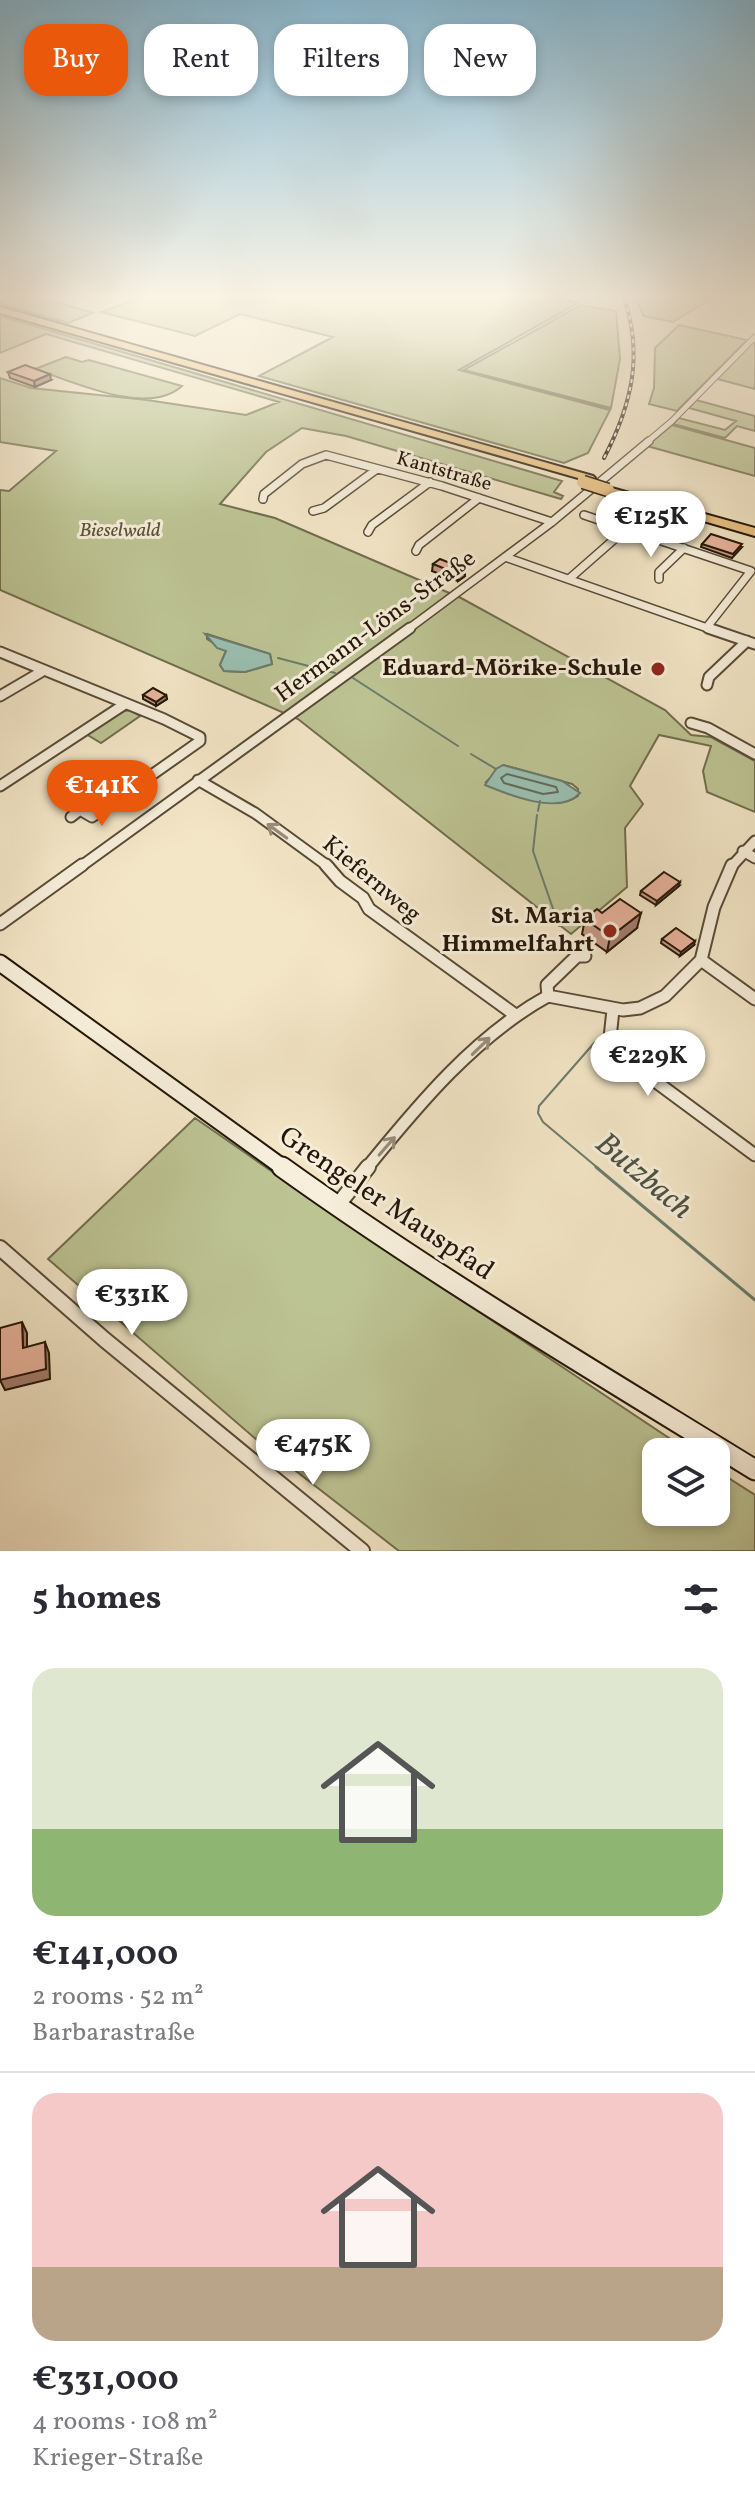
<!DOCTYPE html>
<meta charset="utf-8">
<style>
:root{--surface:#fff;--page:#f2f2f3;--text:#2b2b33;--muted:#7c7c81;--line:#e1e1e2;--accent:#ea580c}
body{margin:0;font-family:Vollkorn,serif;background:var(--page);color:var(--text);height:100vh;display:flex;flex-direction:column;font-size:30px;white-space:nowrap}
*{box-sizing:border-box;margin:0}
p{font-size:26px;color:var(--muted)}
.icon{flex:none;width:44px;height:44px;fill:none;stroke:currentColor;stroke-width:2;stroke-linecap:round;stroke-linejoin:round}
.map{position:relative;height:1551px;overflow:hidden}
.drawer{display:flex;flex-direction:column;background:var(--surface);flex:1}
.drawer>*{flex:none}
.guide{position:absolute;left:24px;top:24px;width:708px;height:72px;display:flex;gap:16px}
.tools{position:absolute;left:642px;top:1438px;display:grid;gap:16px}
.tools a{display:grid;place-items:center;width:88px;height:88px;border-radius:16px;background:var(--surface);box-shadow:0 4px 12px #0003;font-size:40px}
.price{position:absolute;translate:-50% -68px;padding:0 18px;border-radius:28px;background:#fff;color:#222;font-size:26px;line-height:52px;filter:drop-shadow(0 2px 4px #0008)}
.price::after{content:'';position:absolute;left:50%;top:48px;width:24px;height:18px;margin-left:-12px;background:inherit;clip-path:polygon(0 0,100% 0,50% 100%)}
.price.selected{background:var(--accent);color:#fff}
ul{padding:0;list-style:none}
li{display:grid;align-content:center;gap:16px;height:424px;padding:0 32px}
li+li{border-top:2px solid var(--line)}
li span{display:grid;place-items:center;height:248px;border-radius:24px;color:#555}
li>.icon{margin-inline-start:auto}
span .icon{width:144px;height:144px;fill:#fffc;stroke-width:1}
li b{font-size:34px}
h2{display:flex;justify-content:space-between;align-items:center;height:96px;padding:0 32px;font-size:34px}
.chip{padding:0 28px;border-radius:24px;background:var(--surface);box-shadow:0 4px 12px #0003;font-size:28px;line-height:72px}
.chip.selected{background:var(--accent);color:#fff}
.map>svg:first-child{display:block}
</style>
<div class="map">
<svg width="755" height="1551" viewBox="0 0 755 1551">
<rect width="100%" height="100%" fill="#f3e6c7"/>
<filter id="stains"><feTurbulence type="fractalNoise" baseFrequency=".0025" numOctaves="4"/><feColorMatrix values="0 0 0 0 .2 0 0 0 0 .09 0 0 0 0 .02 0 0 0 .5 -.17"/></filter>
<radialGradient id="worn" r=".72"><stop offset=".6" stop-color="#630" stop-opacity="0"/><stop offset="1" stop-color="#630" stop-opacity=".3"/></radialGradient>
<path fill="#bdc494" stroke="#706d4e" stroke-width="2" fill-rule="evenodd" d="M15,295H32L93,313L68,323L0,304V301Z
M148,295H541L578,303L459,370L610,410L588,453L564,463L259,376L333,337L240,314L195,336L101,312Z
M634,295H717L673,322L644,316Z
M581,305L616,311L620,359L611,408L464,370Z
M0,316L562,481L554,492L563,496L561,499L346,436L302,428L266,452L220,504L275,518L461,598L665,710L691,735L711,737L755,761V812L707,792L703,771L711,746L659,735L630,786L643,804L625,828L627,887L571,934L298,719L0,590V490L9,491L56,451L0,442V378L31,388L147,400L246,415L279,402L46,334L0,353ZM207,634L270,654L272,664L245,672L224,671L220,665L226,651L207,639ZM503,765L572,784L578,789V796C553,814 511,791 486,782Z
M679,325L747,340L677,411L649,404L654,388L655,348Z
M755,341V389L717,379L752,343Z
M66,357L82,362L89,360L182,386C148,417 74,382 35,369Z
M696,400L755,416V431L737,426L725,438L673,424L679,418L725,430L736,421L689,408Z
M672,425L755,448V476L647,446Z
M130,710L140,716L101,743L86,734L119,712Z
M195,1118L352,1227L690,1452H656V1512H716V1470L755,1495V1551H399L265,1447L48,1259Z"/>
<path fill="#9bc0b2" stroke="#6b7c6e" stroke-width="2" d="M205,634L270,654L272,664L245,672L224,671L220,665L226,651L217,648Z
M503,765L562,781L580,793C560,816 509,795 485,785L496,769Z"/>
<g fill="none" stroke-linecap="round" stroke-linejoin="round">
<path stroke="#606b5d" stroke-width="2" d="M507,774L556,787L558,792L543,794L504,783L501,778Z"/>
<path stroke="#6b7c6e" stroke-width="2" d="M278,658L335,673
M353,678L458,746
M471,754L496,769
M538,811L540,801
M537,815L533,851L559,926
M595,1042L539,1106L538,1113L543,1122L599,1169"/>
<path stroke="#6b7c6e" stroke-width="3" d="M596,1167L755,1300"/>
<g stroke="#584a38" stroke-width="7">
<path id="minor-far4" d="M0,298L8,295
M646,443L672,421L755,337"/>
</g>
<g stroke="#584a38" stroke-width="10">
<path id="minor-far3" d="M263,499L264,494L302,464L326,455L442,486L552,522
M313,511L324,508L377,469
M584,515L751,571L707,627
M368,532L372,525L430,482
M416,551L419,545L479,498
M505,557L713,630
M569,579L618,536L628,531
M659,579V572L684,548
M407,630L552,522L649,441"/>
</g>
<g stroke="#584a38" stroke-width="13">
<path id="minor-far2" d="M708,628L755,644
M0,652L164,719L200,737V741L92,817L80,810L71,817
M707,685L709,677L747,641
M0,696L41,672
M691,723L708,728L755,754
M198,780L255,813L329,867
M0,786L125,704
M743,851L755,858
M80,867L410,628
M731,867L755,841"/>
</g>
<g stroke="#584a38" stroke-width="15">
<path id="minor-far1" d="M326,865L340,881L363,898L369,909L514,1014
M0,924L82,865
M701,960L755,999
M548,996L623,1010L640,1008L665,996L701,960L714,907L732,865
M613,1010L609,1047L755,1155
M366,1169C418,1105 475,1036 548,996L547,985L577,956H585"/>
</g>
<g stroke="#584a38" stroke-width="18">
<path id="minor" d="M337,1206L368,1167
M0,1248L105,1340L362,1551"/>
</g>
<g stroke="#241608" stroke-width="19">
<path id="secondary-far1" d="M0,963L285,1169"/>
</g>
<g stroke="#241608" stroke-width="23">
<path id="secondary" d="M282,1167C434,1276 596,1372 755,1470"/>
</g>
<g stroke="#241608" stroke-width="4">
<path id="motorway" d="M0,307L593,476L595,478L585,480L0,313Z
M608,487L755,528V536L604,492L602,490Z"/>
</g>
<use href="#minor-far4" stroke="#f7efdb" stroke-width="5"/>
<use href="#minor-far3" stroke="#f7efdb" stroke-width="7"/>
<use href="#minor-far2" stroke="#f7efdb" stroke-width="9"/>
<use href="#minor-far1" stroke="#f7efdb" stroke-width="11"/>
<use href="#minor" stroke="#f7efdb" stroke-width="14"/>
<use href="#secondary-far1" stroke="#f7efdb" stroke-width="15"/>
<use href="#secondary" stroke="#f7efdb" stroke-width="19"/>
<use href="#motorway" fill="#eac384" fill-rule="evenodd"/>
<g stroke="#241608" stroke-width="4">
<path id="rail" d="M604,458C632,404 644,354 623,295"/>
</g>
<use href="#rail" stroke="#f7efdb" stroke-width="2" stroke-dasharray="4" stroke-linecap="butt"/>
<g stroke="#241608" stroke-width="15" stroke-linecap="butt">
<path id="motorway-bridge" d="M583,482L608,490"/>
</g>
<use href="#motorway-bridge" stroke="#eac384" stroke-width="12"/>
</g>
<path fill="#c89a87" stroke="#241608" stroke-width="2" d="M8,372L51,380L35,387L10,378Z
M645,510V514L633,524L610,517V513Z
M702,544L742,547L732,558L701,547Z
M433,564L465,569V576L458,581L432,571Z
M143,695H166L167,699L156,706L143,699Z
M679,886L656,905L640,895L641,891Z
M602,913L637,928L607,952L582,934L585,919Z
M662,939L694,945L680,956L661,943Z"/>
<path fill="#a37d6e" stroke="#241608" stroke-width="2" d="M50,374L51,380L35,387L34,381Z
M645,510V514L633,524V521Z
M465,569V576L458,581V574Z
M166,695L167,699L156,706V702Z
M680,882L679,886L656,905L657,901Z
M641,913L637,928L607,952L610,937Z
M695,941L694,945L680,956L681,952Z
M22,1322L27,1333V1358L23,1348Z
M45,1342L49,1353L50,1379L5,1390L0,1380Z"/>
<path fill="#e9b39d" stroke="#241608" stroke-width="2" d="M25,365L50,374L34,381L8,372Z
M623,503L645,510L633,521L610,513Z
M711,534L742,544L733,554L702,544Z
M440,559L465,569L458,574L433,564Z
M153,688L166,695L156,702L143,695Z
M664,872L680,882L657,901L641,891Z
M620,899L641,913L610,937L585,919L597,909L602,913Z
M676,928L695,941L681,952L662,939Z
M22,1322L23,1348L45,1342L46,1369L0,1380V1328Z"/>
<defs><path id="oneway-shaft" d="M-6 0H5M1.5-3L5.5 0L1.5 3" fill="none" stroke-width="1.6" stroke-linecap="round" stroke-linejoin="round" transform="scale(2)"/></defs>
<g stroke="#988d7c">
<use href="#oneway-shaft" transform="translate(277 831) rotate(-144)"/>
<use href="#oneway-shaft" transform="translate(481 1046) rotate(-44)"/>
<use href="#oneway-shaft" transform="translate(387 1146) rotate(-49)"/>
</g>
<linearGradient id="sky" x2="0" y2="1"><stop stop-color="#89b9d2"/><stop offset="0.58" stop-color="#faf4e6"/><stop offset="1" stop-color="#faf4e6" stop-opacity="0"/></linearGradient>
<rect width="755" height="512" fill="url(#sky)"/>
<g fill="#8f2418" stroke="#f7efdb" stroke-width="3">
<circle cx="658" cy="669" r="8"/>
<circle cx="610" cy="931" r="8"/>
</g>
<g text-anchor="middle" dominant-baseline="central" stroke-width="6" stroke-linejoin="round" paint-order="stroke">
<g font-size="20" fill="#241608" stroke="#f7efdb">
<text transform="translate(444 472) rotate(16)">Kantstraße</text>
</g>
<g font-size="20" font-style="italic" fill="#5a5339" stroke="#f7efdb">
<text x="120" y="531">Bieselwald</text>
</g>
<g font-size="24" fill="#241608" stroke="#f7efdb">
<text transform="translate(376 627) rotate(-36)">Hermann-Löns-Straße</text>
<text transform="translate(371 880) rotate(40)">Kiefernweg</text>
</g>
<g font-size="24" font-weight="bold" fill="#241608" stroke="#f7efdb" text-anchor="end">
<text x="642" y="669">Eduard-Mörike-Schule</text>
<text x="594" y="917">St. Maria<tspan x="594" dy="28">Himmelfahrt</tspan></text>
</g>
<g font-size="28" fill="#241608" stroke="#f7efdb">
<text transform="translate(386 1204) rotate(34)">Grengeler Mauspfad</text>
</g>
<g font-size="32" font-style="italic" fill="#4e5244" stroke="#f7efdb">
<text transform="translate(643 1177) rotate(40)">Butzbach</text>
</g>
</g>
<rect width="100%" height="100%" filter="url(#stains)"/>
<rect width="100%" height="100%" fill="url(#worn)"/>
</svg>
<div class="tools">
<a><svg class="icon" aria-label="layers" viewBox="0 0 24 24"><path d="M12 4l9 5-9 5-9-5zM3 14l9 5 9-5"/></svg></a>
</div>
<b class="price" style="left:651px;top:559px">€125K</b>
<b class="price selected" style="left:102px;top:828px">€141K</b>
<b class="price" style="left:648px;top:1098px">€229K</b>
<b class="price" style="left:132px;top:1337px">€331K</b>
<b class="price" style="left:313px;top:1487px">€475K</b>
<div class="guide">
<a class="chip selected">Buy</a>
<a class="chip">Rent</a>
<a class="chip">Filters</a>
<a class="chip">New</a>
</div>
</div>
<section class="drawer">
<h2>5 homes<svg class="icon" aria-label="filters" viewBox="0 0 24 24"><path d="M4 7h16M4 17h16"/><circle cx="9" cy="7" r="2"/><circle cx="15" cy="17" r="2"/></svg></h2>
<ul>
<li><span style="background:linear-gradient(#dfe7d0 65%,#8fb573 0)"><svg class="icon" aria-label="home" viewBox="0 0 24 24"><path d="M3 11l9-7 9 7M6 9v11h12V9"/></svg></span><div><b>€141,000</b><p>2 rooms · 52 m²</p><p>Barbarastraße</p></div></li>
<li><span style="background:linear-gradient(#f6c9c9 70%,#b9a48a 0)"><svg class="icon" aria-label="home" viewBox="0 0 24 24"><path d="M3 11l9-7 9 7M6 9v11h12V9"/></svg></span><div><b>€331,000</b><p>4 rooms · 108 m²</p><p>Krieger-Straße</p></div></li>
</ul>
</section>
